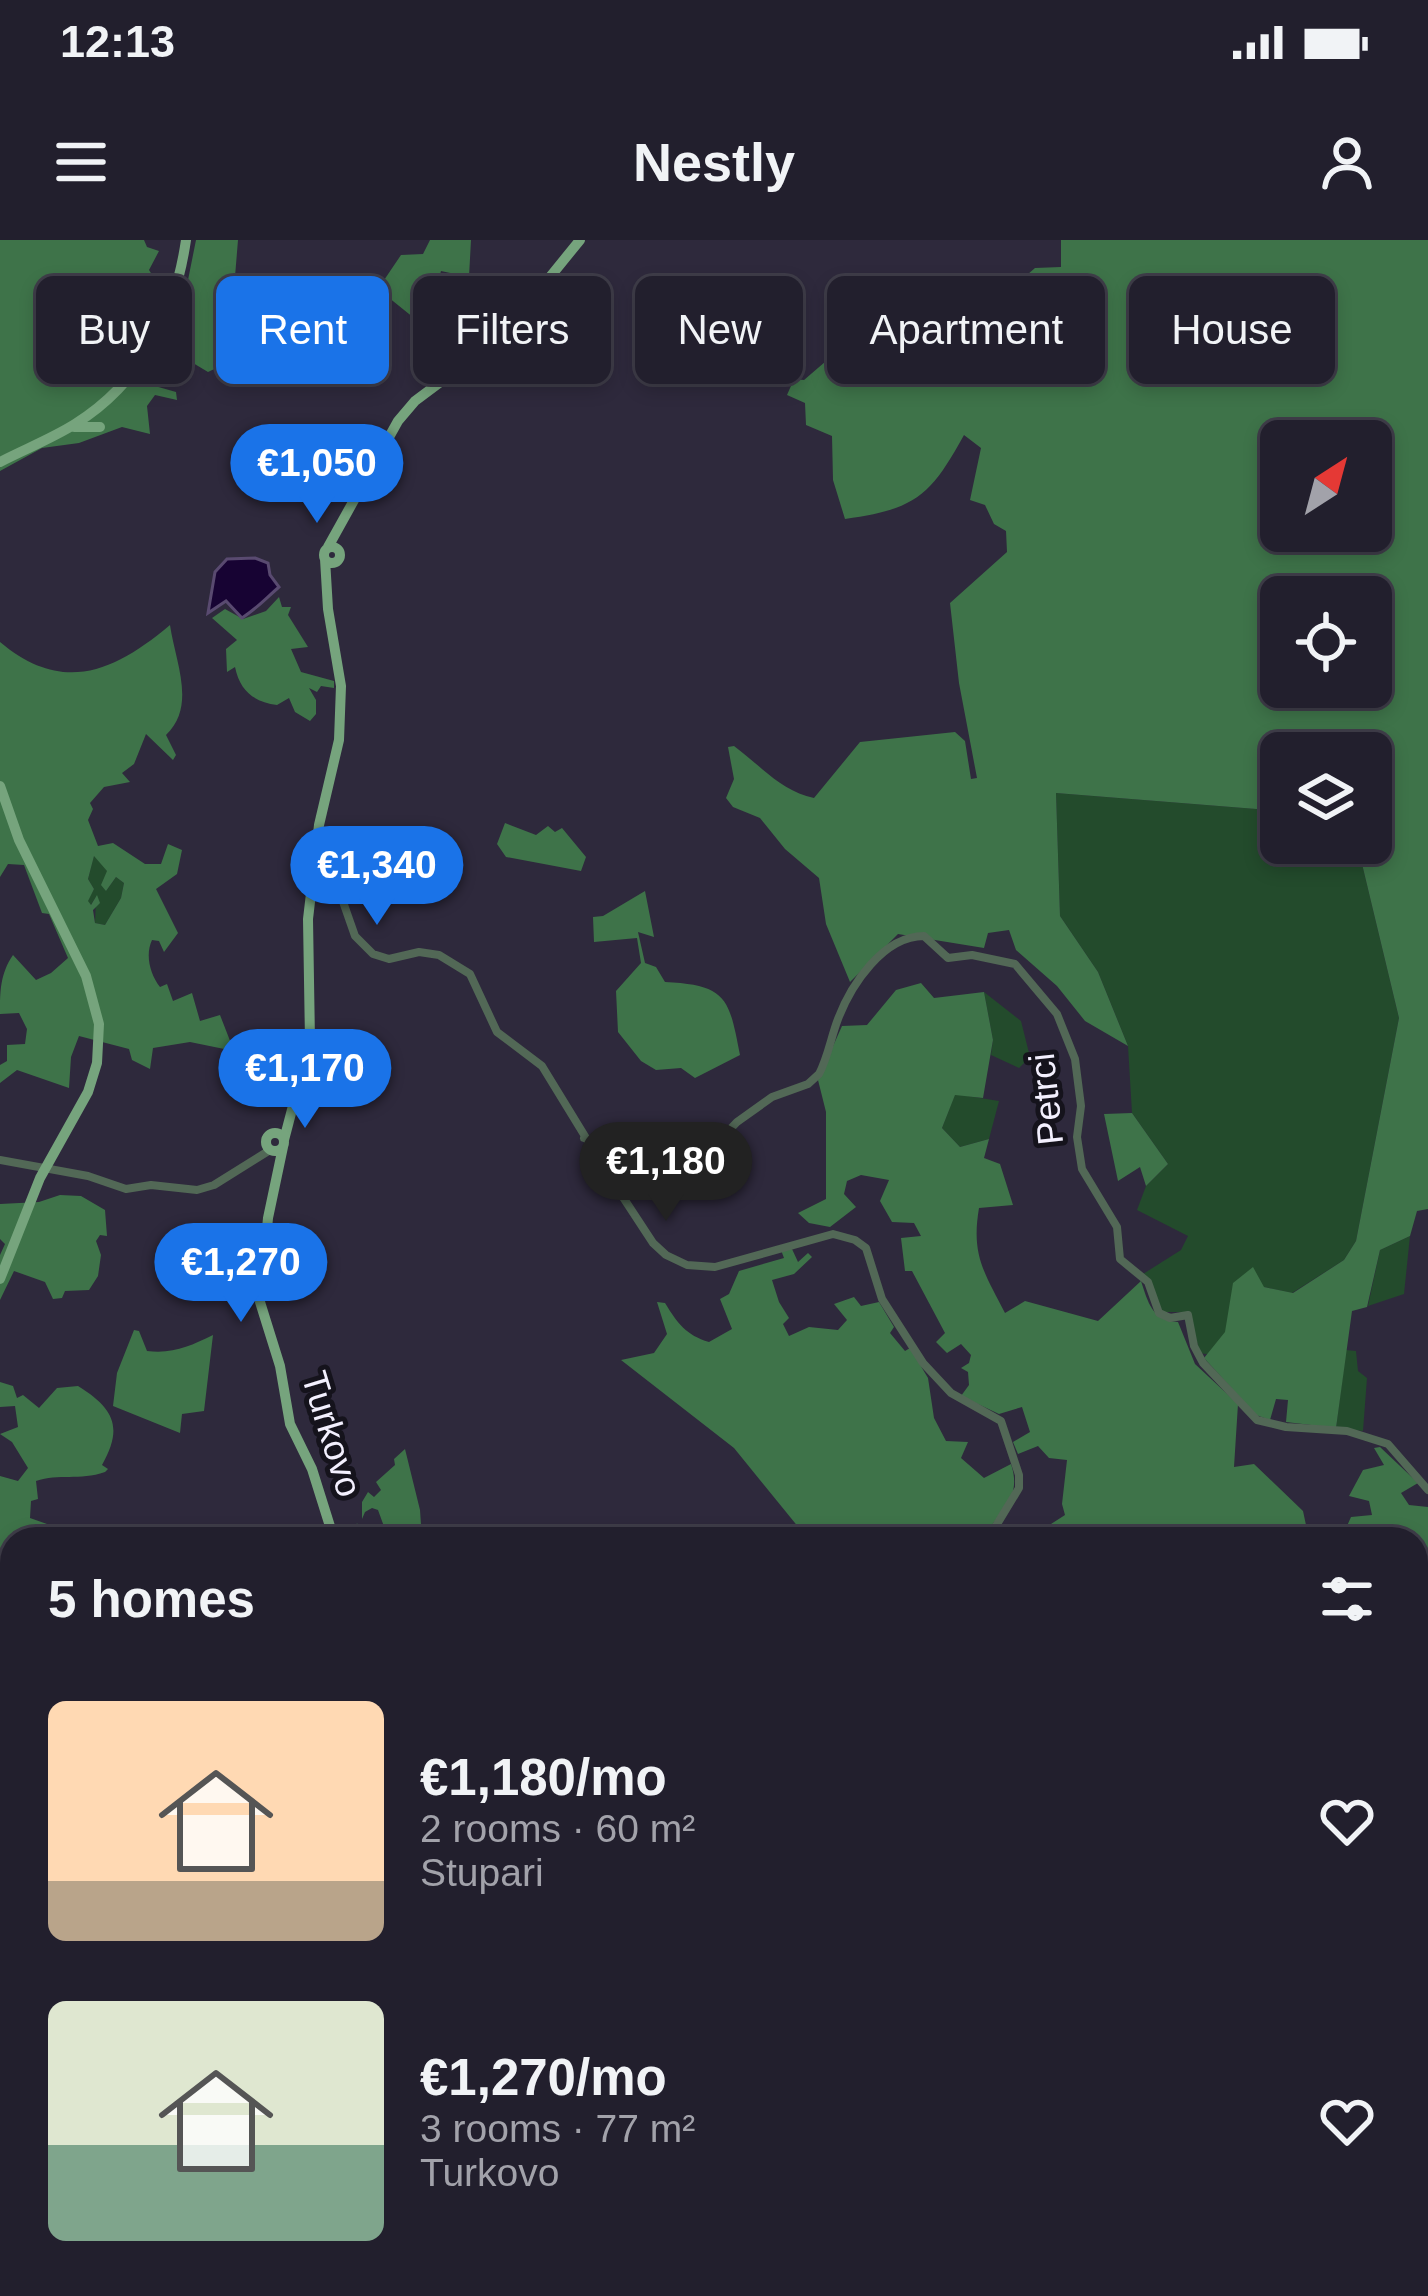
<!DOCTYPE html>
<meta charset="utf-8">
<style>
:root{--surface:#221f2d;--page:#2e2c39;--text:#f1f3f6;--muted:#a2a2aa;--line:#3f3d49;--accent:#1a73e8}
body{margin:0;font-family:Helvetica,sans-serif;background:var(--page);color:var(--text);height:100vh;display:flex;flex-direction:column;font-size:45px;white-space:nowrap}
*{box-sizing:border-box;margin:0}
p{font-size:39px;color:var(--muted)}
.icon{flex:none;width:66px;height:66px;fill:none;stroke:currentColor;stroke-width:2;stroke-linecap:round;stroke-linejoin:round}
.map{position:relative;flex:1;overflow:hidden}
.details{position:absolute;left:0px;top:1287px;width:1428px;height:771px;display:flex;flex-direction:column;background:var(--surface);border-radius:36px 36px 0 0;box-shadow:0 6px 18px #0003,0 0 0 3px var(--line)}
.details>*{flex:none}
.guide{position:absolute;left:36px;top:36px;width:1356px;height:108px;display:flex;gap:24px}
.needle{width:78px;rotate:36deg}
.tools{position:absolute;left:1260px;top:180px;display:grid;gap:24px}
.tools a{display:grid;place-items:center;width:132px;height:132px;border-radius:18px;background:var(--surface);box-shadow:0 6px 18px #0003,0 0 0 3px var(--line);font-size:60px}
.price{position:absolute;translate:-50% -102px;padding:0 27px;border-radius:42px;background:var(--accent);color:#fff;font-size:39px;line-height:78px;filter:drop-shadow(0 3px 6px #0008)}
.price::after{content:'';position:absolute;left:50%;top:72px;width:36px;height:27px;margin-left:-18px;background:inherit;clip-path:polygon(0 0,100% 0,50% 100%)}
.price.on{background:#222;color:#fff}
ul{padding:0;list-style:none}
li{display:flex;align-items:center;gap:36px;height:300px;padding:0 48px}
li span{display:grid;place-items:center;flex:none;width:336px;height:240px;border-radius:18px;color:#555}
li>.icon{margin-inline-start:auto}
span .icon{width:144px;height:144px;fill:#fffc;stroke-width:1}
li b{font-size:51px}
h2{display:flex;justify-content:space-between;align-items:center;height:144px;padding:0 48px;font-size:51px}
.chip{padding:0 42px;border-radius:18px;background:var(--surface);box-shadow:0 6px 18px #0003,0 0 0 3px var(--line);font-size:42px;line-height:108px}
.chip.on{background:var(--accent);color:#fff}
.status{display:flex;justify-content:space-between;align-items:center;height:84px;padding:0 60px;background:var(--surface);direction:ltr}
.status svg{height:33px;fill:currentColor}
header{display:flex;justify-content:space-between;align-items:center;height:156px;padding:0 48px;background:var(--surface);font-size:54px;font-weight:700}
.map>svg:first-child{display:block}
</style>
<div class="status"><b>12:13</b><svg viewBox="0 0 49 12"><path d="M0 12V9h3v3zM5 12V6h3v6zM10 12V3h3v9zM15 12V0h3v12zM26 1h20v11H26zM47 4h2v5h-2z"/></svg></div>
<header><svg class="icon" aria-label="menu" viewBox="0 0 24 24"><path d="M4 6h16M4 12h16M4 18h16"/></svg>Nestly<svg class="icon" aria-label="person" viewBox="0 0 24 24"><circle cx="12" cy="8" r="4"/><path d="M4 21q1-7 8-7t8 7"/></svg></header>
<div class="map">
<svg width="1428" height="2056" viewBox="0 0 1428 2056">
<rect width="100%" height="100%" fill="#2e293c"/>
<path fill="#234b2c" d="M1056,553L1281,571V603H1357L1399,778L1356,1001L1344,1020L1292,1053L1264,1047L1225,1117L1200,1113L1189,1072H1163L1143,1034L1181,1010L1188,996L1137,970L1146,946L1168,924L1132,873L1128,806L1098,732L1060,676Z
M94,615L108,631L106,651L116,637L124,643L121,658L105,685L95,683L96,657L90,666L87,661L94,649L88,639Z
M984,752L1021,781L1030,817L1019,828L991,815L993,800Z
M955,854L999,861L989,899L960,907L942,888Z
M1410,996L1404,1054L1368,1066L1380,1010Z
M1346,1110L1356,1111L1358,1131L1367,1138L1363,1191L1336,1188Z
M1428,1784V2056H1258V2046H1416V1789Z
M0,1963L12,1967V2046H110L109,2056H0Z"/>
<path fill="#3e7349" fill-rule="evenodd" d="M0,0H144L147,7L159,11L149,30L156,41L155,146L176,152L177,160L155,155L147,166L150,194L122,187L79,203L42,208L0,231Z
M196,0H238L234,49L247,53V67L242,74L244,123L225,124L208,132L188,120L182,70Z
M430,0H471L469,37L441,31L433,60L482,88L478,96L467,89L450,107L378,49L401,15L423,14Z
M1061,0H1428V969L1417,971L1410,996L1380,1010L1367,1067L1352,1071L1336,1188L1286,1182L1288,1160L1276,1159L1270,1180L1256,1175L1204,1118L1225,1092L1233,1043L1253,1027L1264,1047L1293,1053L1344,1020L1356,1001L1399,778L1357,603H1371V513H1281V571L1056,553L1060,676L1098,732L1128,806L1085,781L1057,746L1016,710L1009,690L988,693L984,708L898,694L850,742L826,684L819,638L785,609L760,578L733,567L726,558L734,539L728,507L734,506C761,526 781,551 814,558L860,502L955,492L965,501L971,539L977,538L959,443L950,363L1007,312L1006,291L994,284L985,265L970,260L981,208L964,195C930,257 915,269 845,279L833,240L832,196L806,185L805,163L787,155L794,139L804,140L854,97L867,91L891,88L925,103L964,111L1001,69L1004,55L1035,28L1061,27ZM1281,201H1371V291H1281ZM1281,357H1371V447H1281Z
M279,357L282,367H291L288,375L308,407L291,409L301,432L334,441V448L321,446L317,452L309,448L316,460V474L310,481L295,472L289,458L277,465C254,462 240,451 235,427L227,432L226,409L237,400L212,378L225,369L243,379L266,371Z
M170,385C175,421 197,466 166,495L176,515L173,520L146,494L134,524L122,533L130,542L104,547L90,563L93,569L88,580L98,606L113,603L145,624H161L168,604L182,610L177,634L156,649L178,693L164,712L159,701L152,700C145,715 150,734 160,747L167,744L173,761L192,753L200,781L220,775L234,811L190,802L153,808L150,829L132,820L129,809L79,796L71,817L69,848L17,830L0,843V825L7,821V805L25,804L27,789L19,773L0,774C0,752 0,734 13,715L36,740L51,733L68,718L49,674L42,673L24,625L8,624L0,637V402C62,454 113,433 170,385ZM94,616L107,631L101,645L106,651L116,637L124,643L121,658L105,685L95,683L93,670L100,663L97,655L91,665L88,661L94,649L88,639Z
M505,583L536,595L548,586L555,592L562,588L586,617L581,631L506,617L497,604Z
M645,651L654,697L638,692L645,723L656,727L665,742C727,745 729,758 740,815L695,838L681,828L656,830L641,821L618,792L616,751L641,723L637,698L594,702L593,677L603,676Z
M921,743L934,758L984,752L993,800L983,858L955,855L942,888L960,907L989,899L984,918L1000,924L1013,965L979,968C971,1015 984,1032 1005,1073L1025,1061L1098,1081L1141,1041C1148,1062 1152,1081 1178,1082L1195,1124L1238,1164L1234,1227L1254,1224L1303,1271L1309,1299H1058L1051,1284L1065,1275L1062,1264L1067,1220L1049,1218L1038,1206L1018,1214L1013,1202L1030,1192L1022,1167L999,1174L961,1156L969,1145L968,1132L961,1128L969,1123L971,1115L961,1104L947,1113L936,1102L945,1093L912,1031H905L901,998L921,996L914,983L892,982L880,961L889,940L861,935L847,941L844,954L856,967L830,987L809,983L798,973L826,959V872L818,840L842,786L867,785L896,750Z
M1132,873L1168,924L1146,946L1140,927L1118,941L1104,874Z
M60,955L81,956L105,970L107,996L100,995L96,1001L101,1015L98,1036L89,1050L65,1051L62,1058L53,1059L45,1042L14,1031L0,1060V1015L5,1004L0,999V964L39,962Z
M792,1009L798,1022L808,1013L812,1017L794,1034L772,1040L779,1062L789,1078L783,1084L789,1096L809,1087L838,1090L847,1080L834,1064L854,1057L861,1066L879,1062L894,1087L890,1093L905,1111L910,1108L928,1138L934,1178L946,1201L968,1202L961,1218L984,1238L1011,1224C1023,1260 998,1269 984,1299H808L734,1208L621,1120L654,1113L667,1094L657,1062L665,1063C678,1084 686,1095 709,1102L732,1089L720,1059L729,1054L739,1031L784,1018L781,1010Z
M134,1090L139,1091L147,1111C174,1114 190,1106 213,1095L204,1171L182,1174L180,1193L113,1166L117,1133Z
M0,1142L13,1146L17,1158L23,1155L39,1168L57,1148L78,1146C115,1169 123,1188 102,1225L108,1229L105,1232C79,1241 59,1233 36,1241L38,1259L31,1261L30,1278L47,1284L43,1295L46,1299H12V1328L0,1310V1236L18,1241L28,1228L12,1202L0,1194L18,1187L15,1166L0,1167Z
M1380,1207L1418,1243L1401,1253L1409,1265L1428,1267V1336L1416,1333V1299H1402L1399,1291L1379,1298L1347,1286L1351,1277L1372,1275L1369,1261L1349,1256L1363,1230L1384,1225L1374,1208Z
M405,1209L420,1270L422,1299H359L355,1290L357,1283L361,1293L373,1297L386,1292L378,1270L372,1268L365,1272L362,1279V1262L368,1252L374,1257L381,1250L376,1242L395,1225L394,1219Z
M1428,1489V1784L1416,1789V1499Z
M12,1813V1967L5,1964L0,1953V1825Z
M697,2046H794L809,2053L817,2046H886L893,2056H697Z
M998,2046H1154V2056H999Z"/>
<path fill="#170333" stroke="#594a70" stroke-width="3" d="M255,318L268,323L270,335L279,347C264,360 260,366 242,378L226,361L208,373L215,332L227,319Z"/>
<g fill="none" stroke-linecap="round" stroke-linejoin="round">
<path stroke="#526856" stroke-width="8" d="M317,611L334,636L355,696L373,714L389,719L419,712L439,715L470,734L497,792L542,826L613,942L653,1003L666,1015L687,1025L715,1027L833,994L855,1000L866,1008L882,1059L923,1123L951,1153L1001,1181L1019,1235V1248L988,1299
M584,898L638,916L688,920L712,908L737,882L772,857L808,844L819,834C828,817 831,797 838,779C851,745 883,696 924,696L948,718L972,715L1015,724L1057,774L1075,819L1081,866L1077,897L1082,929L1117,987L1120,1019L1148,1042L1159,1073L1170,1078L1188,1075L1194,1106L1203,1123L1257,1180L1286,1187L1347,1191L1388,1204L1428,1250
M0,920L88,936L126,949L151,945L197,950L214,945L270,910
M0,1674L12,1681
M325,2056L327,2046
M934,2056L943,2046"/>
<path stroke="#76a47d" stroke-width="10" d="M74,187H100
M0,222C25,209 51,199 75,184C141,143 175,76 186,0
M324 315a8 8 0 1 1 16 0a8 8 0 1 1-16 0Z
M328,307L398,181L415,161L482,111L511,85L580,0
M0,546L19,600L86,736L99,784L97,823L88,852L40,938L0,1039
M266 902a9 9 0 1 1 18 0a9 9 0 1 1-18 0Z
M284,900L310,801L308,679L319,585L339,500L341,446L328,369L325,319
M283,907L268,978L260,1062L280,1126L290,1184L312,1229L334,1299
M5,1531L12,1567
M0,1809L12,1795
M378,2046L383,2056"/>
</g>
<g text-anchor="middle" dominant-baseline="central" stroke-width="10" stroke-linejoin="round" paint-order="stroke">
<g font-size="36" fill="#f3f0fe" stroke="#15131c">
<text transform="translate(1046 859) rotate(-96)">Petrci</text>
<text transform="translate(332 1194) rotate(73)">Turkovo</text>
</g>
</g>
</svg>
<div class="tools">
<a><svg class="needle" viewBox="-14 -14 28 28"><path d="M0-13l5 13h-10z" fill="#e53935"/><path d="M0 13l5-13h-10z" fill="#a2a2aa"/></svg></a>
<a><svg class="icon" aria-label="locate" viewBox="0 0 24 24"><circle cx="12" cy="12" r="6"/><path d="M12 2v4M12 18v4M2 12h4M18 12h4"/></svg></a>
<a><svg class="icon" aria-label="layers" viewBox="0 0 24 24"><path d="M12 4l9 5-9 5-9-5zM3 14l9 5 9-5"/></svg></a>
</div>
<b class="price" style="left:317px;top:286px">€1,050</b>
<b class="price" style="left:377px;top:688px">€1,340</b>
<b class="price" style="left:305px;top:891px">€1,170</b>
<b class="price on" style="left:666px;top:984px">€1,180</b>
<b class="price" style="left:241px;top:1085px">€1,270</b>
<div class="guide">
<a class="chip">Buy</a>
<a class="chip on">Rent</a>
<a class="chip">Filters</a>
<a class="chip">New</a>
<a class="chip">Apartment</a>
<a class="chip">House</a>
</div>
<section class="details">
<h2>5 homes<svg class="icon" aria-label="filters" viewBox="0 0 24 24"><path d="M4 7h16M4 17h16"/><circle cx="9" cy="7" r="2"/><circle cx="15" cy="17" r="2"/></svg></h2>
<ul>
<li><span style="background:linear-gradient(#ffd9b3 75%,#b9a48a 0)"><svg class="icon" aria-label="home" viewBox="0 0 24 24"><path d="M3 11l9-7 9 7M6 9v11h12V9"/></svg></span><div><b>€1,180/mo</b><p>2 rooms · 60 m²</p><p>Stupari</p></div><svg class="icon" aria-label="heart" viewBox="0 0 24 24"><path d="M12 20l-8-8c-3-5 5-10 8-4 3-6 11-1 8 4z"/></svg></li>
<li><span style="background:linear-gradient(#dfe7d0 60%,#7fa58c 0)"><svg class="icon" aria-label="home" viewBox="0 0 24 24"><path d="M3 11l9-7 9 7M6 9v11h12V9"/></svg></span><div><b>€1,270/mo</b><p>3 rooms · 77 m²</p><p>Turkovo</p></div><svg class="icon" aria-label="heart" viewBox="0 0 24 24"><path d="M12 20l-8-8c-3-5 5-10 8-4 3-6 11-1 8 4z"/></svg></li>
</ul>
</section>
</div>
